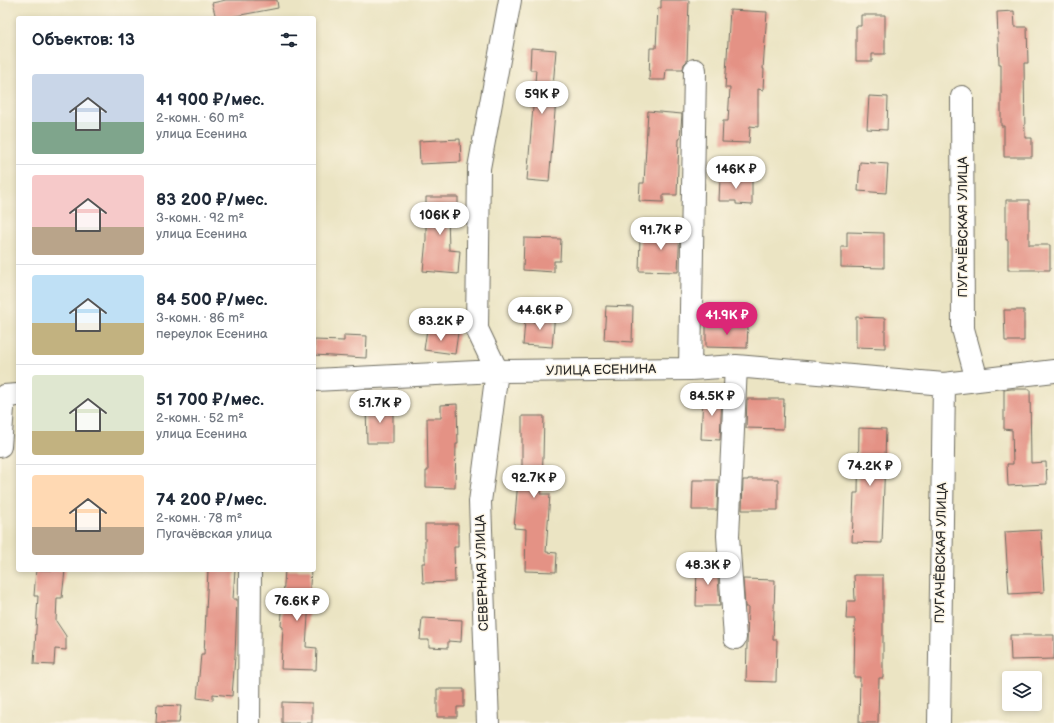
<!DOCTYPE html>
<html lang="ru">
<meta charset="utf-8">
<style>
:root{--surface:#fff;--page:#f2f2f3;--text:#1f2937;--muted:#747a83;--line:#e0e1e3;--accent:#db2777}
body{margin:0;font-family:"Balsamiq Sans",sans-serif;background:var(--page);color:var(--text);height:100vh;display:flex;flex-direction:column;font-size:15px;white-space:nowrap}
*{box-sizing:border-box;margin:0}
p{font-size:13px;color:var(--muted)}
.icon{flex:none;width:22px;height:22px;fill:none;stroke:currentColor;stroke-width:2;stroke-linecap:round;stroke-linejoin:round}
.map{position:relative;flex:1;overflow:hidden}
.drawer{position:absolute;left:16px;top:16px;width:300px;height:556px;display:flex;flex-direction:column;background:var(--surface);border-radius:4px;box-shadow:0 2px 6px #0003}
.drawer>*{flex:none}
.buttons{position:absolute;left:1002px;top:671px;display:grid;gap:8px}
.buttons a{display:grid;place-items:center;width:40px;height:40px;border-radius:4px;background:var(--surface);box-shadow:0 2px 6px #0003;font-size:20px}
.price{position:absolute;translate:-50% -34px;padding:0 9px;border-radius:14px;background:#fff;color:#222;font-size:13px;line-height:26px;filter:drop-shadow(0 1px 2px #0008)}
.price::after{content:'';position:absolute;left:50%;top:24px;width:12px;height:9px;margin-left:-6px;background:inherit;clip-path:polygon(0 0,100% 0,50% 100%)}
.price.active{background:var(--accent);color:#fff}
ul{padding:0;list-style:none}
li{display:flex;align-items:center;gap:12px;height:100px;padding:0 16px}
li+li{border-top:1px solid var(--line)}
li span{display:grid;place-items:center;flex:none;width:112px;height:80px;border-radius:4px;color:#555}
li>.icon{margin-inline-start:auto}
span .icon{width:48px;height:48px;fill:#fffc;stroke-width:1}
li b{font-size:17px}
h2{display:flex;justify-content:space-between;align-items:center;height:48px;padding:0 16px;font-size:17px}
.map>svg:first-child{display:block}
</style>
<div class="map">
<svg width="1054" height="723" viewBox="0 0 1054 723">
<rect width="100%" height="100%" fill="#fcf5e5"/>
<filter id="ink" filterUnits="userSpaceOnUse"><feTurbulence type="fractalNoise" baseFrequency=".025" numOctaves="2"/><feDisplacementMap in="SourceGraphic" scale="8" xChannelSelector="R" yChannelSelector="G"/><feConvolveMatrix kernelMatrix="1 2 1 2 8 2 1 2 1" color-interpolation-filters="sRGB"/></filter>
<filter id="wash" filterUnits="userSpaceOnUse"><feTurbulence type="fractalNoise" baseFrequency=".012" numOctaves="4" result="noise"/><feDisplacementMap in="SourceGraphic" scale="16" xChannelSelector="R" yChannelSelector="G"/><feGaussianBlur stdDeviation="0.9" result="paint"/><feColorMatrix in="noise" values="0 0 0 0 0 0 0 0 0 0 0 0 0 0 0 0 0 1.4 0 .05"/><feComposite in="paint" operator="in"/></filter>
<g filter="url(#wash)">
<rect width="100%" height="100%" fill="#ebe4c3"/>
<g id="blocks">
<path fill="#e49285" d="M226,0H277L278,8L225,18H216L212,3Z
M661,0H689L687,61L684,64L683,69H666L665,80H649L650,48H656L658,8H661Z
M730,10L767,12L763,69H764L763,90L758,89V127L750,126L749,143L722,142L723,121H728L730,88H725Z
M1014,11L1015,27H1027L1028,63H1024L1025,138H1032V157H1004V126H1001V64H999L997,12Z
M861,15H885V54H872V61H856V26H861Z
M531,48L556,50L553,87L557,88L549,182L527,180L536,70H530Z
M869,96L888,97L887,130L867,129Z
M648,111L682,114L680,139H679L677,195H663V202L639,201L640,183H644Z
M460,139L461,162L420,164L419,141Z
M860,162L888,164L886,193L858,191Z
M720,177L752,178V205L736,204V201H719Z
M426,197H458V215H448L449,250L460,251L458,274L423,271L426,239Z
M1006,200H1029V245H1050V270H1008V240H1006Z
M661,226L680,227L678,272L639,271L640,237L661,238Z
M847,232L884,233V268L841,267V247H847Z
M524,238L561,239L560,261H554V272L523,270Z
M606,306L633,307L632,342L604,340Z
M1004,310H1024V341H1005Z
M536,312L555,313L552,347L523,345L525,321L536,322Z
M856,317L885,318V348L856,347Z
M706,324L748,325L747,348L706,347Z
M427,329L458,333L455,354L424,350Z
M344,335L367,336L366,358L314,355V340L344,341Z
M1011,389H1030L1031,463L1046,462L1047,484L1008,486L1007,464H1013L1012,430L1004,429V390Z
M703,394H722L720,440L701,439Z
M747,399H784L783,429L746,428Z
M457,404L458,444H456L455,488L426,487V471H428L427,418H441V405Z
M366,406H393V443H367Z
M522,416H544L543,458L541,494H550L546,552L557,553L556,572L525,571L526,529L514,528L518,480H522Z
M859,428L886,429L882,543L852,542L854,493H858Z
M748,479H778V510H742L743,480H748Z
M693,480H718L717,510H692Z
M425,524H458V547H454L455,582L423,583L422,563H425Z
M1041,530L1043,559L1042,560L1044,592L1009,594L1005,532Z
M697,564H717L720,606H696Z
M36,570H65L62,598H57L56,621L66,636V650L55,649L54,665L34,664L38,596H34Z
M208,570H235L233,599H237L235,657L232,696L213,694V700L197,698L201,654H204Z
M285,570H311L306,647L317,648L316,670L281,669L283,627L281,626Z
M854,575H883V678H879L878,723H859L860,677H854L855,619H846L847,601H855Z
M743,579L775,580L773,640H777L776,682L746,681L748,607H745Z
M422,618L462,620L461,642L448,641V648L429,647V640H420Z
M1010,635H1054V659L1011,660Z
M437,689H464V707H457V717H437Z
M282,702L312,703V723H282Z
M157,705L181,706L179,723H156Z"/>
</g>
</g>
<g filter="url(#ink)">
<use href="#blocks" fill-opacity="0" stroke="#6e6c60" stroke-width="1"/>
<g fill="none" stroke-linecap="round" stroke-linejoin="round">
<g stroke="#6e6c60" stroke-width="24">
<path id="minor" d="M962,97L963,329L977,380
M690,369L695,70
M314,380L497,371L690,369L736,366L944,384L1054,371
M0,446L4,396L18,395
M735,638L728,536L736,366
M249,723L250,570
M488,723L480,502L497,371L477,329L479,168L510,0
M939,723L944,384"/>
</g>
<use href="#minor" stroke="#fff" stroke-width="22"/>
</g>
</g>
<g text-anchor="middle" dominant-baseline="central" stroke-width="3" stroke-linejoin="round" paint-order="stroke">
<g font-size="13" fill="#2b2b2b" stroke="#fcf5e5">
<text transform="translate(963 227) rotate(-90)">ПУГАЧЁВСКАЯ УЛИЦА</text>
<text transform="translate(601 370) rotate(-1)">УЛИЦА ЕСЕНИНА</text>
<text transform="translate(941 553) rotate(-89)">ПУГАЧЁВСКАЯ УЛИЦА</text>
<text transform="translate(482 573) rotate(-92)">СЕВЕРНАЯ УЛИЦА</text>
</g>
</g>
</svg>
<div class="buttons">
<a><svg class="icon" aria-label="layers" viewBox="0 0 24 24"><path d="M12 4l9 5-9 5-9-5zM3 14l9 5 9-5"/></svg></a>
</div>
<b class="price" style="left:542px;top:115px">59K ₽</b>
<b class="price" style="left:736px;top:190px">146K ₽</b>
<b class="price" style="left:440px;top:236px">106K ₽</b>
<b class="price" style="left:661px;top:251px">91.7K ₽</b>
<b class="price" style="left:540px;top:331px">44.6K ₽</b>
<b class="price active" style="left:727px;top:336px">41.9K ₽</b>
<b class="price" style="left:441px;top:342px">83.2K ₽</b>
<b class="price" style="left:712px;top:417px">84.5K ₽</b>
<b class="price" style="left:380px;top:424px">51.7K ₽</b>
<b class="price" style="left:870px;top:487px">74.2K ₽</b>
<b class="price" style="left:534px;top:499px">92.7K ₽</b>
<b class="price" style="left:708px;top:586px">48.3K ₽</b>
<b class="price" style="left:297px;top:622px">76.6K ₽</b>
<section class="drawer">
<h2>Объектов: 13<svg class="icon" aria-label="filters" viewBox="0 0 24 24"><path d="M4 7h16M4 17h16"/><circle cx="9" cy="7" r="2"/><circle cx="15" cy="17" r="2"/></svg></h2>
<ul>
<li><span style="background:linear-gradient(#c9d6e8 60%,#7fa58c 0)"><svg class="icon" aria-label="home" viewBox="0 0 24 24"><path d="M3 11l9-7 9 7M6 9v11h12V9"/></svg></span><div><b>41 900 ₽/мес.</b><p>2-комн. · 60 m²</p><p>улица Есенина</p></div></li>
<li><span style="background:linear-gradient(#f6c9c9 65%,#b9a48a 0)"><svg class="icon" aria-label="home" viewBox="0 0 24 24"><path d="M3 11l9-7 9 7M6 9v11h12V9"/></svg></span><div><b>83 200 ₽/мес.</b><p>3-комн. · 92 m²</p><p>улица Есенина</p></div></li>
<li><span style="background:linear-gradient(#bfe0f5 60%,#c2b280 0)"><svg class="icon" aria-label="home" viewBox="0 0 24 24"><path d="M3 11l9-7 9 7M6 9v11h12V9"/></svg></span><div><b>84 500 ₽/мес.</b><p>3-комн. · 86 m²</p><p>переулок Есенина</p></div></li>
<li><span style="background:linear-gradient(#dfe7d0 70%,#c2b280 0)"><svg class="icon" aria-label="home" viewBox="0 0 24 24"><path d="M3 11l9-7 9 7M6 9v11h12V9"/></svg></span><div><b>51 700 ₽/мес.</b><p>2-комн. · 52 m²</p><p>улица Есенина</p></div></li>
<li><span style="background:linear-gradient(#ffd9b3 65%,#b9a48a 0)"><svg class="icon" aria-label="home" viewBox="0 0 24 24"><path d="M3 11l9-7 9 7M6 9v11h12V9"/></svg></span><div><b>74 200 ₽/мес.</b><p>2-комн. · 78 m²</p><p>Пугачёвская улица</p></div></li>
</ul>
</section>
</div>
